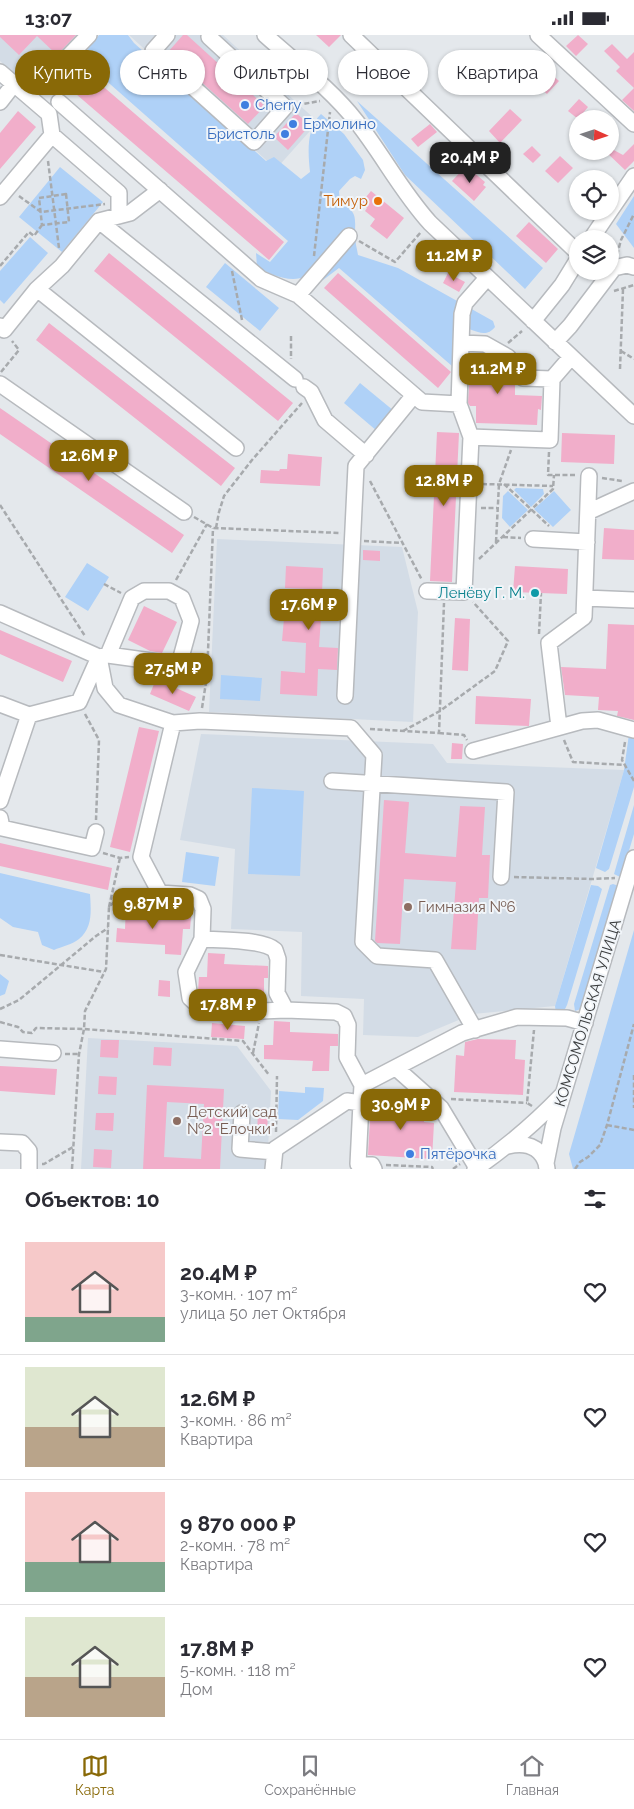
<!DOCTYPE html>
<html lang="ru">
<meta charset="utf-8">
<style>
:root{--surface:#fff;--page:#f7f7f7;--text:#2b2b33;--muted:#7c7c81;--line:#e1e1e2;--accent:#896907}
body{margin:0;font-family:Raleway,sans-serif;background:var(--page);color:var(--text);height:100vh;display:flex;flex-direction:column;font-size:19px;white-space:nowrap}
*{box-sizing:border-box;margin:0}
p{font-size:16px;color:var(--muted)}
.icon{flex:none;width:28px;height:28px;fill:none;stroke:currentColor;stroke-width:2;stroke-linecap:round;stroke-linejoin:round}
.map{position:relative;height:1134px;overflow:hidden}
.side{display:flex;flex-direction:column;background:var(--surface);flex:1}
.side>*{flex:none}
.guide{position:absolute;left:15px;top:15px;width:605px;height:45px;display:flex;gap:10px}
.needle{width:32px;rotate:93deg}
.buttons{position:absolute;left:569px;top:75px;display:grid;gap:10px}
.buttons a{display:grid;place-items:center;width:50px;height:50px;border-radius:50%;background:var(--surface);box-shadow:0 1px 4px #0004;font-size:25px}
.price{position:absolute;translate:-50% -42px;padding:0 11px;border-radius:10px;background:var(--accent);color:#fff;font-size:16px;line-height:32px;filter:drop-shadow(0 1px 2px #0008)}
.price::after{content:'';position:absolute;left:50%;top:30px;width:15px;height:11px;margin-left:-8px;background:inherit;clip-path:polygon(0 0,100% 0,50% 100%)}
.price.current{background:#222;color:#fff}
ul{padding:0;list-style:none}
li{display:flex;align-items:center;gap:15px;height:125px;padding:0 25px}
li+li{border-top:1px solid var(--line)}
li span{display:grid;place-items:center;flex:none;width:140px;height:100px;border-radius:0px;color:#555}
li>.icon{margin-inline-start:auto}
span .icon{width:60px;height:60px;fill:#fffc;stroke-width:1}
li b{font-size:21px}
h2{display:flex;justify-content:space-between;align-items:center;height:60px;padding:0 25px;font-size:21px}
.pill{padding:0 18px;border-radius:22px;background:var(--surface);box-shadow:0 1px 4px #0004;font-size:18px;line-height:45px}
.pill.current{background:var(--accent);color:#fff}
.status{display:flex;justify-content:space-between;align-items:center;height:35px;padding:0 25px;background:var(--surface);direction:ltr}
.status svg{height:14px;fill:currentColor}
.tab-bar{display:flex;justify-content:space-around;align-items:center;height:70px;border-top:1px solid var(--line);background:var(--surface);font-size:14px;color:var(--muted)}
.tab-bar a{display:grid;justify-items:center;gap:2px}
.tab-bar .current{color:var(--accent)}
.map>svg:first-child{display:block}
</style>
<div class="status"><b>13:07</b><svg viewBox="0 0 49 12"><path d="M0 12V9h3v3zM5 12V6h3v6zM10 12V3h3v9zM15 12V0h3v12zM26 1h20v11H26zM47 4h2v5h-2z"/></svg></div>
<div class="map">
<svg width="634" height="1134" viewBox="0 0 634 1134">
<rect width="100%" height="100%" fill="#e4e8ec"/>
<path fill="#d3dce6" d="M0,0H79L28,53L0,26Z
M129,0H223L318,87L276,134Z
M217,504L402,512L418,577L413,687L209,677Z
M201,699L433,709L447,728L624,735L555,971L473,979L418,1002L363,1000L364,964L301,961L302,897L231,894L235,814L180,805Z
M88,1003L237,1011L271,1056L267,1134H81Z"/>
<path fill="#afd1f7" d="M99,0H128L134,8L266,126L274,122L301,144L310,137C308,118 306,94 321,79L344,99L363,125L365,135L361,144L355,141L350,144L339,156L340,168C358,177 355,182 355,200C355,207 357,214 358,220L398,233L493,286L495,292C485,305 472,293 459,291L452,331L339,233L323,245L316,247L306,241C291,249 269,239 257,232L256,218L270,227L288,206L85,27L84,19Z
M357,66L543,233L525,254L405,140Z
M60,132L103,167L62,217L19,182Z
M634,161V213L616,189Z
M30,202L48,218L4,269L0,265V236Z
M225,228L279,273L260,296L206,252Z
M360,348L394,376L377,396L344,368Z
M516,453L543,454L544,459L531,472L514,455Z
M508,456L528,475L510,492L502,483L503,461Z
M554,456L571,475L553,492L534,474Z
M87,528L109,542L88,576L65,562Z
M221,640L262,643L260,666L220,664Z
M629,699L634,701V752L609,834L605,837L596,833L624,735Z
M252,753L304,756L300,841L248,839Z
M634,770V799L622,839L620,842L614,839Z
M186,817L219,822L215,851L182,847Z
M0,838L90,859C91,875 93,893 79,904C73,909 61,912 54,915L42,910L38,897L13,892L0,883Z
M613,849L619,851L583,969L581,974L575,976L574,969L610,850Z
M591,850L598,851L602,854L567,970L564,976L556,978L555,971Z
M634,895V1134H573L569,1119Z
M0,939L9,946L5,959L0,961Z
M305,1052L324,1053L323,1066L298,1085L278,1084L279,1056L305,1058Z"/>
<path fill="#f1aeca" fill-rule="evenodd" d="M0,0H76L57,20L37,1L19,20L0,2Z
M183,0H187L265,71L248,89L168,17Z
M316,0H341L329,12Z
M578,0L588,9L576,21L566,11Z
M612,9L627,24L634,17V76L622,65L634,53L616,36L620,32L604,16Z
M455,18L468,32L458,42L445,29Z
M364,25L375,36L366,46L355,35Z
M84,35L284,207L269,225L69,53Z
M551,39L559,46L547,59L539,52Z
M579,64L588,72L578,84L568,76Z
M510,74L522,85L500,108L489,96Z
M18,76L36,92L0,134V98Z
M296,78L310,90L288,115L274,102Z
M430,89L437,97L418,112L411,104Z
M634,109V126L625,135L605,116H610V113L623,120Z
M532,111L541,120L533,128L523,119Z
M560,121L573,133L558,148L545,136Z
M464,133L470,138L472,136L485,147L483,150L486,152L474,166L452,146Z
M371,156L404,183L387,204L370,191L375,184L365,176L367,173L361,168Z
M529,187L558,214L546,228L516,201Z
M109,218L293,368L278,386L94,236Z
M338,238L451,337L438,353L324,253Z
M448,238L465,247L459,257L443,248Z
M49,288L235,433L221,451L36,305Z
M471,318H482L502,329L504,333V349L515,350V360L542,361L541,375L538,374L537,390L476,388V371H470L468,368Z
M0,373L184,500L172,518L0,399Z
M437,397L459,398L452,547L430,546Z
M562,398L615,400L614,429L561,427Z
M288,419L322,422L320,451L260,448L261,435L279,436L280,434H287Z
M604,493L634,495V525L602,524Z
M363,515L380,516V526L363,525Z
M286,531L323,533L322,559L340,560L339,583L321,582L319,612L338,613L337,635L318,634L317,661L280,659L281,636L305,638L306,608L282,606L284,583L307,584L309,554L285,553Z
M515,531L568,534L567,559L513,557Z
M144,571L177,587L162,618L150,616L128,605Z
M455,583L470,584L468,636L452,635Z
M608,589L634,590V685L617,681L618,676L598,675L599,662L565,660L561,632L606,634Z
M0,595L72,626L63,647L0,619Z
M156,644L196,662L189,676L150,659Z
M476,661L531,664L529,691L475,689Z
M139,692L159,696L130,817L110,812Z
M452,708L463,709L462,724H451Z
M384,765L409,767L405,818L456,822L460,771L485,772L482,820H490L488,863H479L476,915L451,914L456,847L404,844L400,909L377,908L375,906Z
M0,808L112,833L108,855L0,831Z
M126,870H143L142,880L191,882L190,894H183L181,920L165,919V910L116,907L117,893L125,894Z
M208,918L225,919L224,929L268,931V943H264V967L247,966V958L198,956L199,942H207Z
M159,945L170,946V962L158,961Z
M274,986L290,987V997L338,999V1011H330L329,1036H312L313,1026L264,1024V1010H273Z
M212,988L245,991L244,1004L211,1002Z
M478,1004L516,1005L515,1024L525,1025L523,1060L454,1057L456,1020L464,1021L465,1007Z
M101,1005H119L118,1023L100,1022Z
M154,1012L172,1013L171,1031L153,1030Z
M0,1031L57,1034L55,1060L0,1056Z
M99,1041L117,1042L116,1060L98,1059Z
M147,1050L224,1054L220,1134H143ZM167,1067L204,1069L201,1124L164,1122Z
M374,1067L422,1069L425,1071L424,1087L434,1088L432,1124L368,1120L370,1084L373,1085Z
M96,1078H114L113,1096L95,1095Z
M258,1079H268L267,1098L257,1097Z
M94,1114L112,1115L111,1133L93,1132Z"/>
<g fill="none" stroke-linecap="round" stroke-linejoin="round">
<g stroke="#b7babe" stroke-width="18">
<path id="minor" d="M167,0L153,16L254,107L285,72L209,2L211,0
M265,0C295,27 331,54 356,86C383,120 401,156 430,188L634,381
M351,0L578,218
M538,0L634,89
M59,31L89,0
M0,37L49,79L52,100L119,158V181
M0,67L14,49
M59,67L261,244L298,260
M0,162L52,100
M610,176L634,141
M99,186L295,344
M349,201L298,260L422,367L459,369L462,279L465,268L487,243
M591,204L610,176
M37,254L236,413
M533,286L562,250L578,224
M0,291L4,295L37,254L62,231L99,186L130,178L160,155
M555,307L570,291L614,233L627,230L634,232
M461,308L485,309L508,322L523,343L552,344
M0,349L184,477
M304,352L311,357L325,385L366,420
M459,369L471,402
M588,477L634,456
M533,504L587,507
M427,556L464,557L471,402L550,405L552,344L571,322
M585,563L634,565
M0,578L99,622L105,653L119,670L173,688L141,822L160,858L190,860L199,864L203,874L202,904C219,905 262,904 275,915L278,924L277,958L286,975L336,977L344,981L348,990L347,1022L362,1050
M345,661L356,431L414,360
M0,669L29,680
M173,688L200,686L351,693L374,720L363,907L377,921L435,925L475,995
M559,692L549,608L584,582L589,441
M473,716L582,686L598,685L634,695
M332,746L506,757L501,842
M0,766L29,680L79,667L99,622L108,620L166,628L180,626L191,586L182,563L169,556H144L132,563L108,620
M0,783L2,793L92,813L96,797
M202,904L186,937L190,963L201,973L261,976L286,975
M0,1014L53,1018
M396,1033L441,1073L477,1133
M361,1068L358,1129L372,1130L374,1134
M242,1078L240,1114L275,1117
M0,1107L22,1108L29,1116V1134
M508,1111C525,1107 540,1111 546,1128
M273,1134L275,1114L347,1066L361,1068L362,1050L462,998L517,982L567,983L585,988
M475,1134C507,1112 535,1088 562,1060
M547,1134L546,1128L553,1093L634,823"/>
</g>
<path stroke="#a7aaad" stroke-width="2.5" stroke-dasharray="5 2.5" stroke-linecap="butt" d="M31,39L36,45L38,53
M49,54L55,42
M297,70L320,66
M48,126L59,213
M66,159L69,187L42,190L39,163Z
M19,161L41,177L105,169
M359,206L395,227L421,197
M617,220L621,205L634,179
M314,221L330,77
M0,231L29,197L34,201L42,190
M232,236L242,285
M614,256L634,250
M291,301V324
M508,308L522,296
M621,316L634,324
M620,334L623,254
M1,337L19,315L12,306
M549,417L548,440H577
M602,443L622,446
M370,446L422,545
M482,449L553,451
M504,449L549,491
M0,470L85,601
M481,473H497
M194,482L213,493L341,498
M216,493L219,477L224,461L252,425L302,368
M503,502L521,503
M364,506L403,508
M496,507L499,449L511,415
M479,524L553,454L554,440
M176,545L207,489
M104,549L121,558
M539,599L541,558
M189,635L207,641
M202,673L207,641L213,493
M85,679L99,705L96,785
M370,694L439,698L444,568
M403,696L440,676L495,636L508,606L473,567
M439,698L464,700L467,705
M564,705L573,727L625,730
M625,707L622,725L634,746
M103,818L120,823L129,822
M514,842L592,844L615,843
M109,872L120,823
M0,920L104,937
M0,974L19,965L96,901L108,893
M0,987L18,992L23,997L32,998L36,993L84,994L243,1006L269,1040
M253,1018L259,988
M65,1019H79
M634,1040V1073
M451,1064L527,1068
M532,1071L527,1068L534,995
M607,1090L634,1095
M276,1097L277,1041
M42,1129H44L73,1112
M386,1130L432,1132L433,1134
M72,1134L79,1019L84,994L85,976L106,934L109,872L127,855L146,857
M453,1134L460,1129
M575,1134L580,1127L588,1122L600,1110L607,1090L634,989"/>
<use href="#minor" stroke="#fff" stroke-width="15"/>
</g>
<g fill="#3f7fe0" stroke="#f1f5f9" stroke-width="2">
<circle cx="245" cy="70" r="5"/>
<circle cx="293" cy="89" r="5"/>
<circle cx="285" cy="99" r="5"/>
<circle cx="410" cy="1119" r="5"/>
</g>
<circle fill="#e8710a" stroke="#f1f5f9" stroke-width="2" cx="378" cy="166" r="5"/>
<circle fill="#0f9aa8" stroke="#f1f5f9" stroke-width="2" cx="535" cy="558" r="5"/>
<g fill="#8d6e63" stroke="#f1f5f9" stroke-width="2">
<circle cx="408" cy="872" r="5"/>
<circle cx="177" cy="1086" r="5"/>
</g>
<g text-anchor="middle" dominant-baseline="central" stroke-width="4" stroke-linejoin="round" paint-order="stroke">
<g font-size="15" fill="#366cbe" stroke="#f1f5f9" text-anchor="start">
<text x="255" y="70">Cherry</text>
<text x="303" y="89">Ермолино</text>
<text x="275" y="99" text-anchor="end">Бристоль</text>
<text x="420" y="1119">Пятёрочка</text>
</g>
<g font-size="15" fill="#c56008" stroke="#f1f5f9" text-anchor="end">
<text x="368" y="166">Тимур</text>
</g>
<g font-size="15" fill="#0d838f" stroke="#f1f5f9" text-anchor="end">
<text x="525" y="558">Ленёву Г. М.</text>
</g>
<g font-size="15" fill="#785e54" stroke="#f1f5f9" text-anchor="start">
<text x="418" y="872">Гимназия №6</text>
<text x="187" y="1077">Детский сад<tspan x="187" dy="17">№2 "Елочки"</tspan></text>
</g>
<g font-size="15" fill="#3a3c3d" stroke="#f1f5f9">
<text transform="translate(588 978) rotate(-73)">КОМСОМОЛЬСКАЯ УЛИЦА</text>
</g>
</g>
</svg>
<div class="buttons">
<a><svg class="needle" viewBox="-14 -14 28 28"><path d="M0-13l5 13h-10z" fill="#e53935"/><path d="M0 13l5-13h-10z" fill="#7c7c81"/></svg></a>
<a><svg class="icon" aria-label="locate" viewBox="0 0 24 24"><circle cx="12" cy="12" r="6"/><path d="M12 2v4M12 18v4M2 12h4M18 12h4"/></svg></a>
<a><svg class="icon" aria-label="layers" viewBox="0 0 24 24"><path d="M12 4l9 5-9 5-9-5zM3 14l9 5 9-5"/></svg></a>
</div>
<b class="price current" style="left:470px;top:149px">20.4M ₽</b>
<b class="price" style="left:454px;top:247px">11.2M ₽</b>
<b class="price" style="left:498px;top:360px">11.2M ₽</b>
<b class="price" style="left:89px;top:447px">12.6M ₽</b>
<b class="price" style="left:444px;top:472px">12.8M ₽</b>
<b class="price" style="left:309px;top:596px">17.6M ₽</b>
<b class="price" style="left:173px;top:660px">27.5M ₽</b>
<b class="price" style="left:153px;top:895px">9.87M ₽</b>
<b class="price" style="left:228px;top:996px">17.8M ₽</b>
<b class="price" style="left:401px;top:1096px">30.9M ₽</b>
<div class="guide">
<a class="pill current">Купить</a>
<a class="pill">Снять</a>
<a class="pill">Фильтры</a>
<a class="pill">Новое</a>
<a class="pill">Квартира</a>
</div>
</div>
<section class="side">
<h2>Объектов: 10<svg class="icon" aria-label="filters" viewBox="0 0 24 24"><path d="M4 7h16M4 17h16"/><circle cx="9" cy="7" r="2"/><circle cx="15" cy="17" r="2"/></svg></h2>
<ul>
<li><span style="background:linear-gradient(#f6c9c9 75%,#7fa58c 0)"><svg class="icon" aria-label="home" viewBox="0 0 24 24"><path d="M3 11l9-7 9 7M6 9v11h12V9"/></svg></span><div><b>20.4M ₽</b><p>3-комн. · 107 m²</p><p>улица 50 лет Октября</p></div><svg class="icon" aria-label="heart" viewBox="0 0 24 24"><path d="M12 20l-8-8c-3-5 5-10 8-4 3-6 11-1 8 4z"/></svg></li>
<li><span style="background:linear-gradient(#dfe7d0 60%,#b9a48a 0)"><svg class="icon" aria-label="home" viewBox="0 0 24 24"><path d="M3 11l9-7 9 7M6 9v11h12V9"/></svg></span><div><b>12.6M ₽</b><p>3-комн. · 86 m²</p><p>Квартира</p></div><svg class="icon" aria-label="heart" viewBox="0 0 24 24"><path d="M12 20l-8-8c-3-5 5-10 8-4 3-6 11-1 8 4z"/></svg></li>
<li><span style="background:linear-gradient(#f6c9c9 70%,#7fa58c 0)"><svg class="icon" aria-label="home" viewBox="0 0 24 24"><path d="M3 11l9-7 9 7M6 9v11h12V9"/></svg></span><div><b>9 870 000 ₽</b><p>2-комн. · 78 m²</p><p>Квартира</p></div><svg class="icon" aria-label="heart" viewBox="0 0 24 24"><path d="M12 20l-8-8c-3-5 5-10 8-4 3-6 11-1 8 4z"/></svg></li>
<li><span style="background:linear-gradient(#dfe7d0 60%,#b9a48a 0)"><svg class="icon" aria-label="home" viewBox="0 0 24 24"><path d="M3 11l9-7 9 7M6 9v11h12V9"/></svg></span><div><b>17.8M ₽</b><p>5-комн. · 118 m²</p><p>Дом</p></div><svg class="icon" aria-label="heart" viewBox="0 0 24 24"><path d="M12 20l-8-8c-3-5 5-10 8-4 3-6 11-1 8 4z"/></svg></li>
</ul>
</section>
<nav class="tab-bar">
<a class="current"><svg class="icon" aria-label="map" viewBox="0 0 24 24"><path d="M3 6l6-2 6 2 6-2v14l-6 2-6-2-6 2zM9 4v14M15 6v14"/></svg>Карта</a>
<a><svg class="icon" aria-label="saved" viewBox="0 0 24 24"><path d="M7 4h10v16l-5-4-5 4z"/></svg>Сохранённые</a>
<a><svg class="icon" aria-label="home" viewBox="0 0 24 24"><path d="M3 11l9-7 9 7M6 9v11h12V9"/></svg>Главная</a>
</nav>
